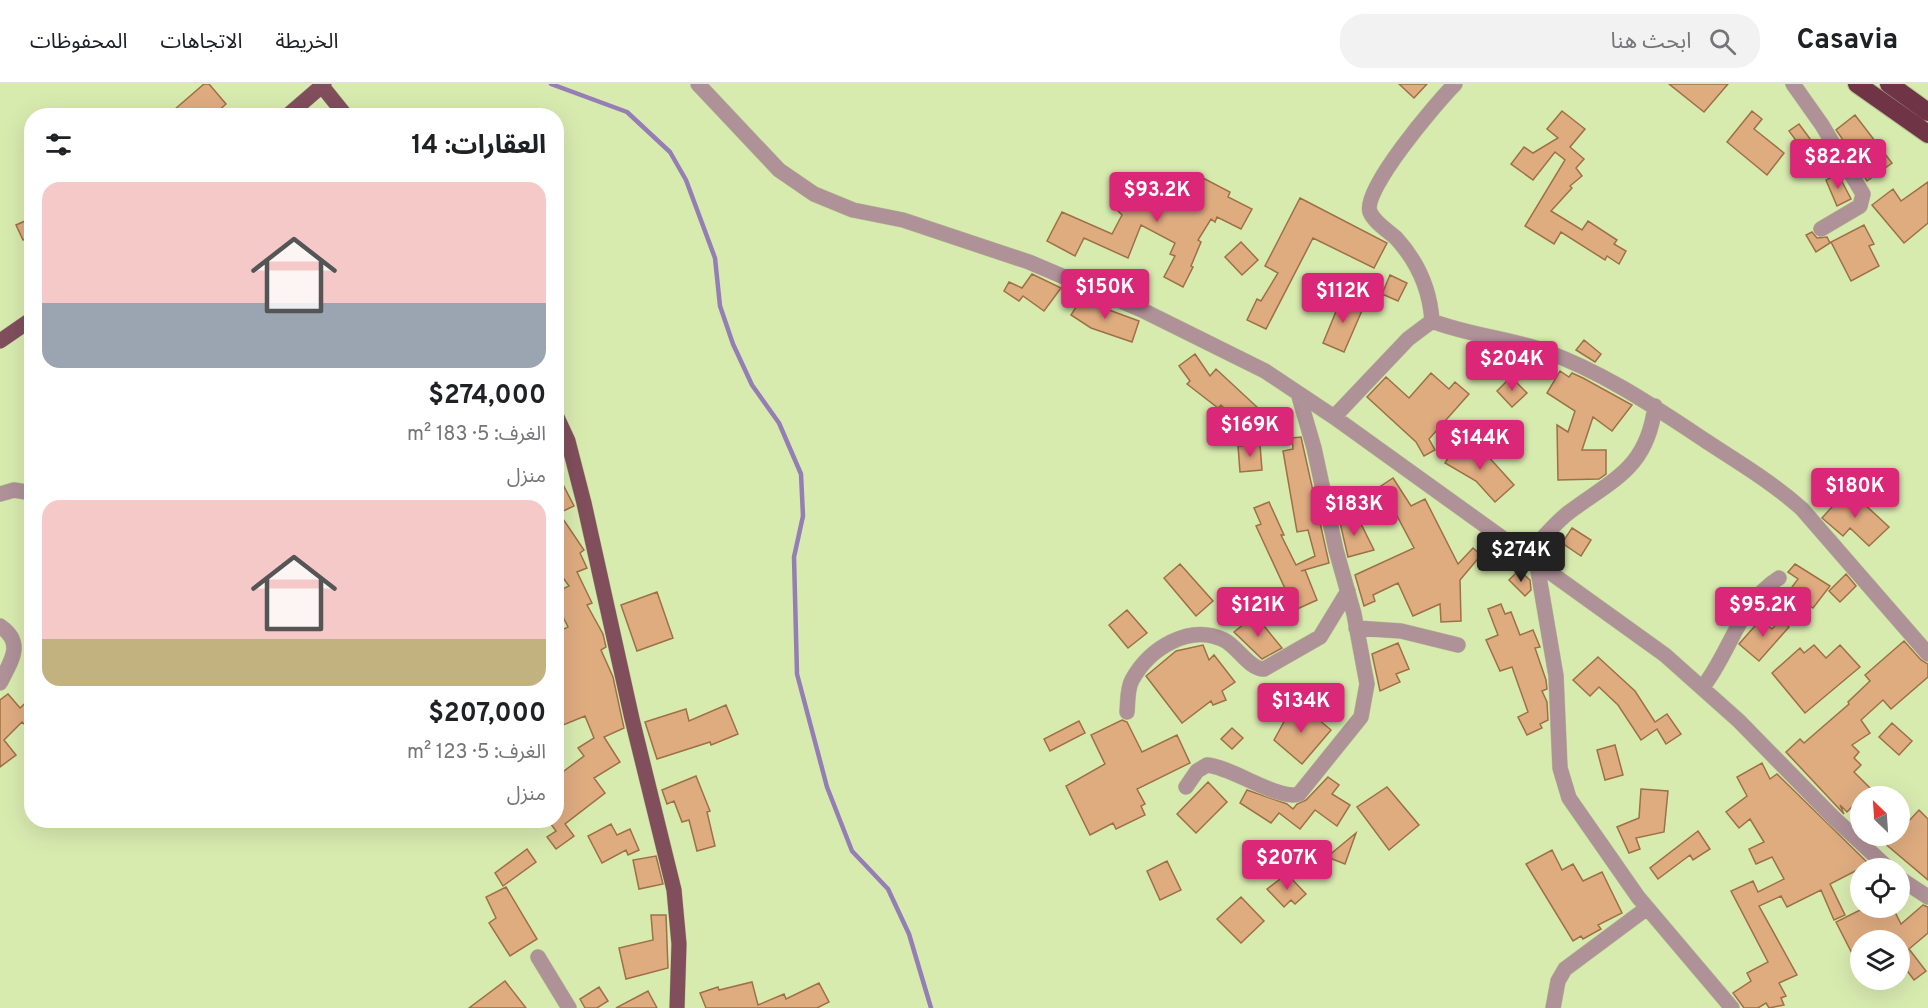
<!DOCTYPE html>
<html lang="ar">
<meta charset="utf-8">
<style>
:root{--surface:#fff;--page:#f2f2f2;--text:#202124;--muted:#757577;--line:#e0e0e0;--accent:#db2777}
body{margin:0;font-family:Overpass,"Noto Sans Arabic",sans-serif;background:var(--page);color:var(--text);direction:rtl;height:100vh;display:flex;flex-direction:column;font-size:22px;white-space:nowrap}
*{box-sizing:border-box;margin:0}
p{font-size:20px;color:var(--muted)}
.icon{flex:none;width:33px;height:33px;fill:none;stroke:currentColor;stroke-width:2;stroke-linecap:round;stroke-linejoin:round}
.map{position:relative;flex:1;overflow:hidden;direction:ltr}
.sheet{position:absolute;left:24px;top:24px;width:540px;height:720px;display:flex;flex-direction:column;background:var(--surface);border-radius:24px;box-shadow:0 6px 24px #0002;direction:rtl}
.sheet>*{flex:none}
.needle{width:39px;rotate:335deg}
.buttons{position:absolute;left:1850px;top:702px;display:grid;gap:12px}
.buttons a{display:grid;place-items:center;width:60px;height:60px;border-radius:50%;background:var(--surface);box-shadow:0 6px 24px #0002;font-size:30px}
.price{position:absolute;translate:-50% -51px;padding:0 14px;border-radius:6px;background:var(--accent);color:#fff;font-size:20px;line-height:39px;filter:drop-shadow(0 2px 3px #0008)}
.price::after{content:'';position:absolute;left:50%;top:36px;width:18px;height:14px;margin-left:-9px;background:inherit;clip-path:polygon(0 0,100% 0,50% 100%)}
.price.selected{background:#222;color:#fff}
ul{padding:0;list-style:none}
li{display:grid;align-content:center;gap:12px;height:318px;padding:0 18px}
li span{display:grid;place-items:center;height:186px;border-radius:18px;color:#555}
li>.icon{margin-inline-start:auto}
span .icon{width:108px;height:108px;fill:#fffc;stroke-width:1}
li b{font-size:26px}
h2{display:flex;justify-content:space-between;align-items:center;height:72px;padding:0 18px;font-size:26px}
header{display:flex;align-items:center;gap:36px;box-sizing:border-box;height:84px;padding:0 30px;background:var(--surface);border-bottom:2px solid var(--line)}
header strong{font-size:28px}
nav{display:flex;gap:33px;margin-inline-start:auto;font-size:21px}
.search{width:420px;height:54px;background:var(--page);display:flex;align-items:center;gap:15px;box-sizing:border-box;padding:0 21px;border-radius:24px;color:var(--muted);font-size:22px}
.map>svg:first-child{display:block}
</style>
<header>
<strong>Casavia</strong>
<div class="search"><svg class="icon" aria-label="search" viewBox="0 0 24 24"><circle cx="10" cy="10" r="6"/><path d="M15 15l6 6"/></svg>ابحث هنا</div>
<nav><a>الخريطة</a><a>الاتجاهات</a><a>المحفوظات</a></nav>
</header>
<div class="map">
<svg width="1928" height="924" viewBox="0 0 1928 924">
<rect width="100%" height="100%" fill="#d8ebaf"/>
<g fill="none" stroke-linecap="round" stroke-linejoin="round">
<path stroke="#947eb5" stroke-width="4.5" d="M551,0L627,28L670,68L686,96L715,174L720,222L733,260L752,301L779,339L801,390L803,432L794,473L797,590L827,703L852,767L888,805L909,850L931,924"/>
</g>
<path fill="#dfac80" stroke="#9d7047" stroke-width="1.5" d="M204,0H209L226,20L213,32H167Z
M1399,0H1427L1414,14Z
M1669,0H1728L1704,28Z
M1562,27L1585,45L1570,63L1584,75L1576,84L1582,92L1570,102L1572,104L1551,127L1582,146L1588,137L1617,156L1614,160L1626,167L1619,180L1607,172L1605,176L1561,148L1554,160L1525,142L1565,76L1555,68L1533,96L1511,80L1524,63L1533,69L1558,54L1547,45Z
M1752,27L1762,35L1754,45L1784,69L1767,91L1727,58Z
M1855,31L1892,79L1867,97L1857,81L1860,80L1836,46Z
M1799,40L1825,75L1815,82L1789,47Z
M1838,90L1851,115L1837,122L1826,96Z
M1203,94L1230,108L1228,113L1252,125L1241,145L1217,133L1215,138L1211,135L1198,156L1201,158L1191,182L1193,183L1183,203L1164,193L1175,172L1170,170L1175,159L1141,141L1128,174L1084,154L1075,172L1047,157L1062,128L1112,150L1122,131L1111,120L1131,98L1138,104L1145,96L1163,111L1167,104L1191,117Z
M1928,98V139L1904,159L1872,121L1893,105L1901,117Z
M1300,114L1387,159L1374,184L1313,154L1266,245L1247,236L1257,215L1261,217L1278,189L1265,182Z
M32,134V152L23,156L16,141Z
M1864,141L1874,160L1869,162L1879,182L1851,197L1831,158Z
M1812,148L1817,154L1827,153L1830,159L1816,168L1806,151Z
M1241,158L1258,176L1242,191L1225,173Z
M1032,190L1061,204L1044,227L1023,212L1019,217L1004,207L1009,198L1022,204Z
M1390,191L1407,199L1398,217L1382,210Z
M1083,212L1109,226L1139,237L1132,258L1091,244L1071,231Z
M1342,213L1364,222L1344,268L1323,259Z
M1584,256L1601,270L1595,278L1576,266Z
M1195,270L1210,292L1216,285L1258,324L1246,336L1234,325L1230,330L1221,321L1218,324L1187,300L1190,297L1179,282Z
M1560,287L1569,293L1572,289L1583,294L1632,321L1612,347L1593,333L1582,366H1606V390L1599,395L1558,396L1557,341L1568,348L1575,327L1547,309Z
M1431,289L1449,305L1455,298L1469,310L1429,355L1435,366L1424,372L1416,358L1367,313L1386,293L1409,314Z
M1511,293L1527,309L1512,323L1497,307Z
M1301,353L1329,479L1301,487L1305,486L1317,516L1295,526L1256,442L1261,440L1254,424L1269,418L1284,451H1281L1296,481L1315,472L1308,446L1297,448L1283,367L1293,365L1292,354Z
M1458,358L1483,373L1486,370L1514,401L1495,418L1476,397L1445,379Z
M1260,361L1262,386L1240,388L1238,362Z
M556,387L574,422L559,429L584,466L580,469L587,484L577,488L592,519L587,521L603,550L606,563L601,566L613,593L624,644L604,653L620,678L594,694L605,709L565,740L574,752L556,765L547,753L556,747L548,736H556V693L584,672L578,664L594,654L585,632L556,644V549L568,543L556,519V508L569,502L556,484Z
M1393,394L1411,422L1425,415L1458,480L1473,464L1481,471L1460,496L1461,537L1441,538L1440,520L1413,532L1398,499L1373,511L1375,517L1364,522L1355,491L1414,464L1397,432L1394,433L1375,406Z
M1848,405L1889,443L1869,462L1850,444L1843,452L1822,434Z
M1347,429L1349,440L1359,436L1374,466L1348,473L1338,430Z
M1572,444L1591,456L1581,472L1562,459Z
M1180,480L1213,517L1196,532L1164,494Z
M1795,480L1830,502L1813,524L1789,507L1798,495L1788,488Z
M1519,486L1530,496L1531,506L1525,512L1509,496Z
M1846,490L1856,502L1840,518L1829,507Z
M657,508L673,554L637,567L621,521Z
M1501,520L1505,530L1511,528L1520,551L1533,546L1540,563L1535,564L1546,596L1547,605L1542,607L1547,618L1548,636L1540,640L1542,644L1527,651L1518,633L1528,628L1512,583L1500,587L1486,556L1498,551L1488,525Z
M1127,526L1147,549L1128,564L1109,541Z
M1255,531L1282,564L1262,575L1234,548Z
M1761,535L1772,545L1780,536L1789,543L1759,577L1739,560Z
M1904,557L1921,576L1928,580V593L1891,625L1883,616L1861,636L1870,649L1852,661L1859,668L1854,674L1861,681L1854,688L1870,704L1847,728L1840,721L1844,730L1786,668L1800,655L1804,659L1849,620L1848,618L1870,597L1865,591Z
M1398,559L1409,585L1396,590L1400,598L1380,607L1372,570Z
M1203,561L1209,576L1214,571L1235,598L1222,607L1226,616L1213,621L1211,617L1182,639L1146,592L1176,567Z
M1814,561L1826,574L1840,561L1860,583L1805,629L1772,589L1800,564L1804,569Z
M1598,573L1635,607L1655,638L1667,630L1681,650L1666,660L1657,645L1641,656L1618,621L1599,603L1590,612L1573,596Z
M8,610L20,624L32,613V648L22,638L4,656L16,671L0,683V616Z
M1299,619L1331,646L1302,680L1274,656L1285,636Z
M726,621L738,650L711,661L710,658L657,675L645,638L686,625L689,637Z
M1122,636L1127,638L1142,668L1177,651L1190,679L1137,705L1145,720L1141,722L1145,731L1116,745L1113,739L1090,751L1066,702L1105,680L1091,651Z
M1079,637L1085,649L1050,667L1044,655Z
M1892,639L1912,657L1899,671L1879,653Z
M1232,644L1243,654L1232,665L1221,655Z
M1615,661L1623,691L1605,696L1597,666Z
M1762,679L1770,695L1777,690L1869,780L1830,800L1845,831L1834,836L1821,806L1787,823L1781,812L1759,822L1797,891L1779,899L1786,912L1781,914L1784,921L1769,924L1766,919L1758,924H1744L1733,909L1751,897L1747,889L1768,878L1731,807L1753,797L1758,808L1784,795L1772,773L1756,780L1749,765L1764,758L1750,735L1739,744L1726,728L1747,712L1737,693Z
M696,692L710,727L707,728L715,762L697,767L689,736L682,738L674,717L667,720L662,706Z
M1328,693L1339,701L1332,710L1350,721L1337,742L1315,726L1300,745L1279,729L1271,739L1240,719L1247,706L1287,720L1293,725L1297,720L1306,716Z
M1208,698L1227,718L1196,749L1177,730Z
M1387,703L1419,741L1389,766L1357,723Z
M1641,705L1668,707L1664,748L1636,754L1640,765L1629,769L1617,743L1639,734Z
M1919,726L1928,735V796L1876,752H1899V731L1907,739Z
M611,740L617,751L630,745L639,766L628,771L626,766L602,779L588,752Z
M1698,747L1710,765L1693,776L1690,771L1658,795L1650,784Z
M1356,749L1345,780L1327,773Z
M527,765L536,778L503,802L495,789Z
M1552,766L1562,786L1573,780L1583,797L1602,788L1622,829L1598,841L1601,845L1583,855L1581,852L1573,857L1526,780Z
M656,772L663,800L639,805L633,776Z
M1167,777L1181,806L1160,816L1147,787Z
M1287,790L1306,810L1295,820L1291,816L1284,823L1267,805Z
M506,803L537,855L510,872L489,839L496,834L486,813Z
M1241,813L1264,837L1241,859L1217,835Z
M1923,821L1928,823V849L1909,865L1926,887L1914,896L1899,876V856H1860V885L1836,838L1864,824H1893L1901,840Z
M651,831H666L668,884L626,895L619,864L653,856Z
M505,897L526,924H469Z
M752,898L758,921L784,910L786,915L819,899L829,918L817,924H706L700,909L718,903L719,906Z
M599,903L608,917L597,924H585L580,915Z
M648,907L657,924H616Z"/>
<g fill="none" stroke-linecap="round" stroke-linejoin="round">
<g stroke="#b7c893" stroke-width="16">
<path id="minor" d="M698,0L779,86L814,110L853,126L903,136L1029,178L1142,226L1265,287L1334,333L1665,571L1739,637L1833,733L1888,784
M1793,0L1822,41L1863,110L1860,122L1821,145
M1432,237C1468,251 1506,254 1542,266C1604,288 1656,324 1709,359C1741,380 1773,399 1802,425L1928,570
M1432,237C1430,206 1417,177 1396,154C1388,147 1374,138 1370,128C1361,107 1438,17 1455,0
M1334,333L1408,255L1432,237
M0,410L14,406L32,409
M1526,473C1539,458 1552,442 1568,429C1613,395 1647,385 1655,322
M1537,481L1556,592L1560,684L1569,714L1638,813L1732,924
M0,542C25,559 11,577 0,599
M1356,544L1401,547L1458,561
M1702,604C1730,570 1739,519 1779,494
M1127,628C1128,618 1127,605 1132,596C1149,565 1189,539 1224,556C1237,562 1250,586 1264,585L1320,553L1348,507
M1186,703L1197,687L1207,681C1232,683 1279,717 1299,710L1361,633L1367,600L1354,530L1336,466L1314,364L1298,309
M1899,794L1928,813
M538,873L569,924
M1553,924L1558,897L1565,885L1647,824"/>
</g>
<g stroke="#b7c893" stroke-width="16">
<path id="major" d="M322,2L346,32
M287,32L324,0
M0,257L32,235
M556,331L568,357L584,419L632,635L674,806L679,860L677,924"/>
</g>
<g stroke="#b7c893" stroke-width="20">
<path id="highway" d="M1857,0L1928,50
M1889,0L1928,28"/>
</g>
<use href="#minor" stroke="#af9198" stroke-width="15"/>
<use href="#major" stroke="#814e5c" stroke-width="15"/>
<use href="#highway" stroke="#6f3547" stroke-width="18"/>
</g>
</svg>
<div class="buttons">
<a><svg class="needle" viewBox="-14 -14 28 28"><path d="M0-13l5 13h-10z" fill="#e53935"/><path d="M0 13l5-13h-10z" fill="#757577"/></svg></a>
<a><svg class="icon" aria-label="locate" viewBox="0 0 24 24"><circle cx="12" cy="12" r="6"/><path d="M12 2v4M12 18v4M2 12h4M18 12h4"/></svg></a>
<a><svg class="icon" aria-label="layers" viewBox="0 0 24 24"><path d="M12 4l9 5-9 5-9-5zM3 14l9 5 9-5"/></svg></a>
</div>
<b class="price" style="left:1838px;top:106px">$82.2K</b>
<b class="price" style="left:1157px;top:139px">$93.2K</b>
<b class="price" style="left:1105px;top:236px">$150K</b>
<b class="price" style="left:1343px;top:240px">$112K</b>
<b class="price" style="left:1512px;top:308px">$204K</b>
<b class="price" style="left:1250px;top:374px">$169K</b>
<b class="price" style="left:1480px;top:387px">$144K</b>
<b class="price" style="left:1855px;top:435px">$180K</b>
<b class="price" style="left:1354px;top:453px">$183K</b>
<b class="price selected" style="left:1521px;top:499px">$274K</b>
<b class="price" style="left:1258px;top:554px">$121K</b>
<b class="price" style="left:1763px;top:554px">$95.2K</b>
<b class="price" style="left:1301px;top:650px">$134K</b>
<b class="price" style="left:1287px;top:807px">$207K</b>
<section class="sheet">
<h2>العقارات: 14<svg class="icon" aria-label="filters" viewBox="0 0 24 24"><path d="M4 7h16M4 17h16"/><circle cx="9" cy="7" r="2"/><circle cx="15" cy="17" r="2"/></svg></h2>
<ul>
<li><span style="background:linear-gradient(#f6c9c9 65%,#9aa5b1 0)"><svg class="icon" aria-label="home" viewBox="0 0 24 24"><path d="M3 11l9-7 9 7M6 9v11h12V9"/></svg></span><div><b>$274,000</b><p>الغرف: 5 · 183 m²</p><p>منزل</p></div></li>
<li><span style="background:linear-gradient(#f6c9c9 75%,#c2b280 0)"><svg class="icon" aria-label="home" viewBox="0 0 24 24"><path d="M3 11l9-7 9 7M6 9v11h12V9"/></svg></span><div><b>$207,000</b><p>الغرف: 5 · 123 m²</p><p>منزل</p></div></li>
</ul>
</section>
</div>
